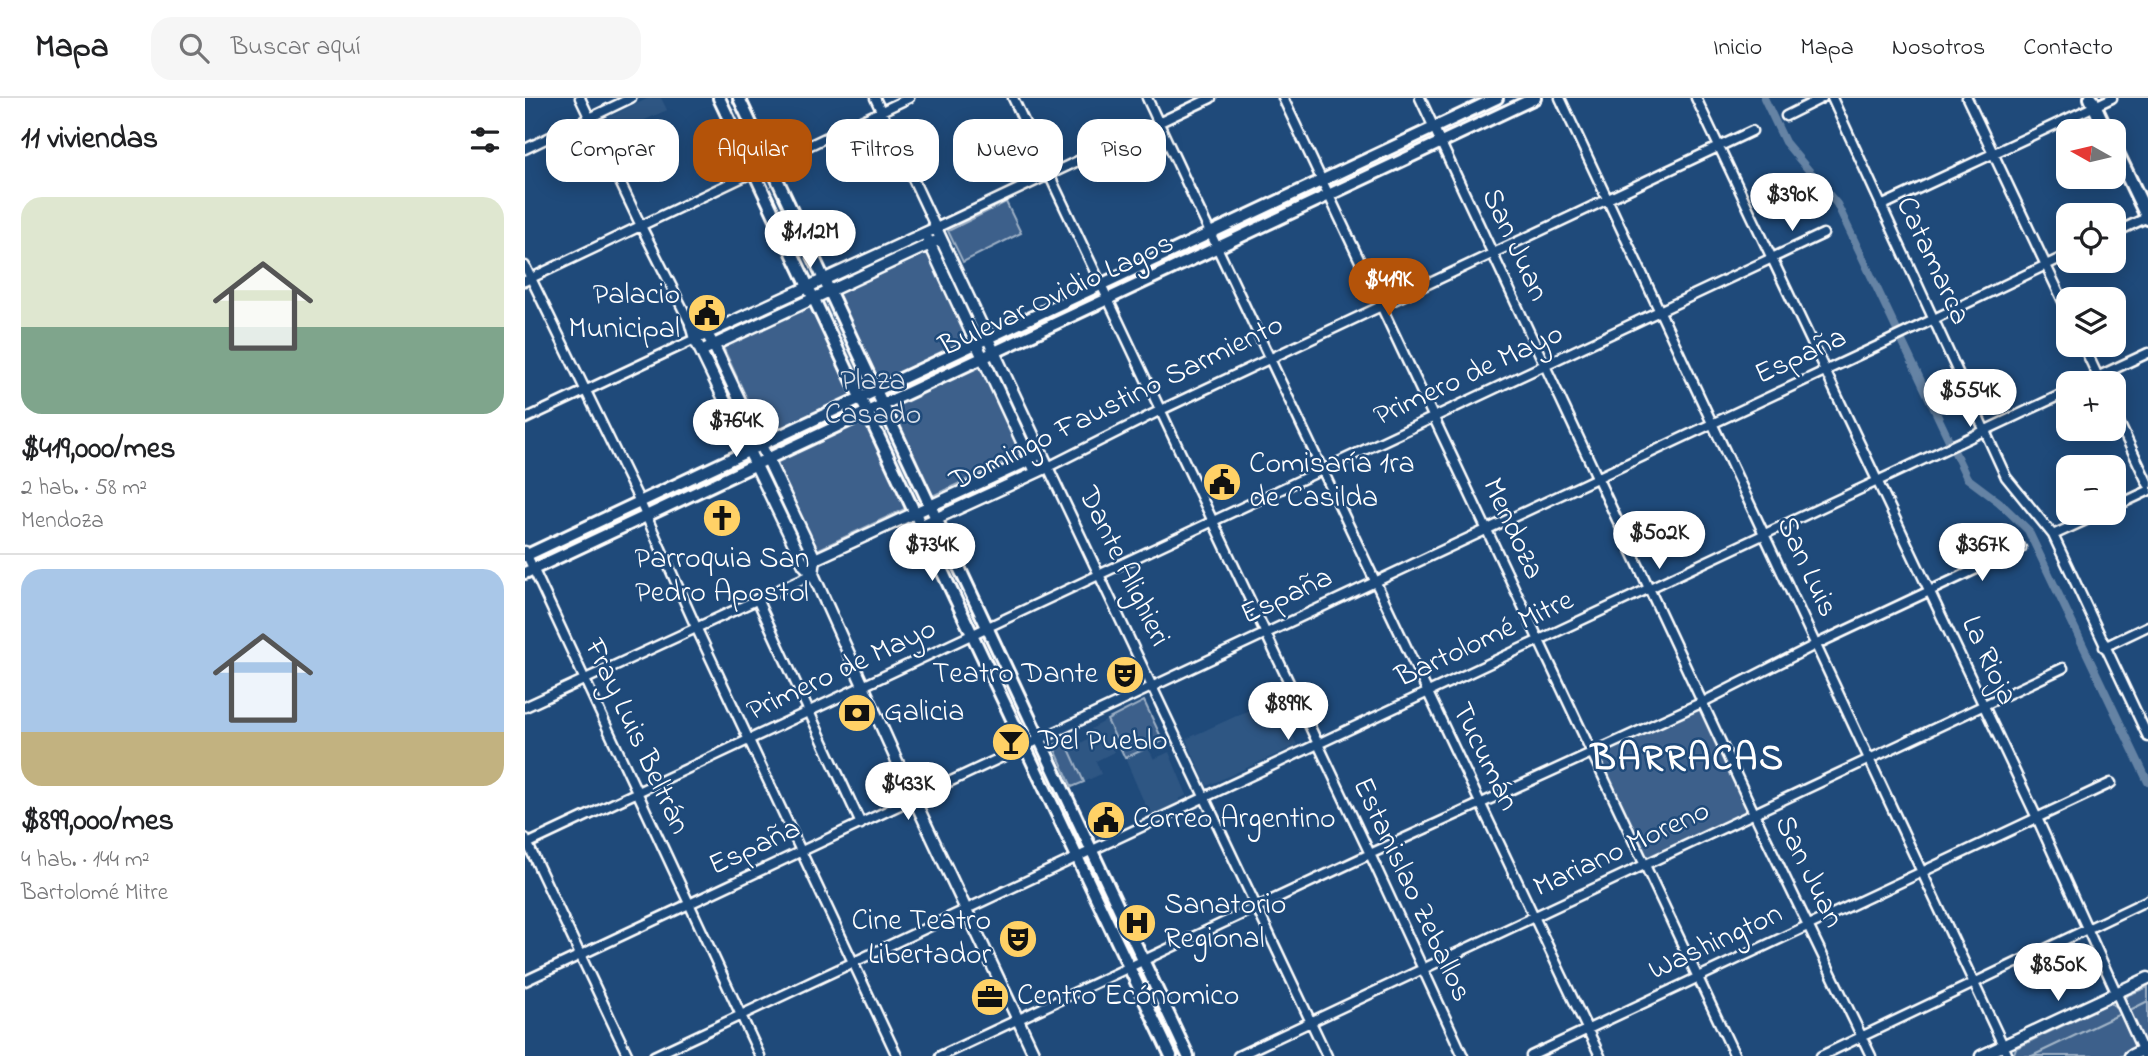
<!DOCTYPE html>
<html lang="es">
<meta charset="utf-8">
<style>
:root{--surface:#fff;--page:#f6f6f6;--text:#202124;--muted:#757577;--line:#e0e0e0;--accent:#b45309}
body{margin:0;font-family:"Indie Flower",sans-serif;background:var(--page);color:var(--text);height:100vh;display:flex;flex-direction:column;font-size:26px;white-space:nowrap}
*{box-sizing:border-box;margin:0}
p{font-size:23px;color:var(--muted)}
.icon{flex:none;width:38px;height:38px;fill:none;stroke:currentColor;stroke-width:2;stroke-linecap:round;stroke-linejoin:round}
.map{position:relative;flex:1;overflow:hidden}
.details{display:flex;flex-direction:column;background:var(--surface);width:525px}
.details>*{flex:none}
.banner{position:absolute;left:21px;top:21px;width:665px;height:63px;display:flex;gap:14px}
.needle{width:46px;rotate:278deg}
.controls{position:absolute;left:1531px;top:21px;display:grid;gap:14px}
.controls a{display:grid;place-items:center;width:70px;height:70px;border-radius:14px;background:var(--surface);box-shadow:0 4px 18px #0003;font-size:35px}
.price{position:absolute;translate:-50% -60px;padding:0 16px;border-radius:24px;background:#fff;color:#222;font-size:23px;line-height:46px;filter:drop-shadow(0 2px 4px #0008)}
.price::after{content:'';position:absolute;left:50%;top:42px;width:21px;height:16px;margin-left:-10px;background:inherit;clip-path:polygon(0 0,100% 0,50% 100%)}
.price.on{background:var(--accent);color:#fff}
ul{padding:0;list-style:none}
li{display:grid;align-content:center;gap:14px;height:371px;padding:0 21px}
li+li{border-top:2px solid var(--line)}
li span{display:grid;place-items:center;height:217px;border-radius:21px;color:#555}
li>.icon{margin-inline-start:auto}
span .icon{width:126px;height:126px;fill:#fffc;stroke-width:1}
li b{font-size:30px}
h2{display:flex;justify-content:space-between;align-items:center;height:84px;padding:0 21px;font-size:30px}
.pill{padding:0 24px;border-radius:21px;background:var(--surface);box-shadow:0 4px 18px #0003;font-size:24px;line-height:63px}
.pill.on{background:var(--accent);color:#fff}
header{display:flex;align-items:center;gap:42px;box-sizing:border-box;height:98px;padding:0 35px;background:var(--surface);border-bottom:2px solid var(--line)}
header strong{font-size:33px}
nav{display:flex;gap:38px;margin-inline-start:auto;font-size:24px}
.search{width:490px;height:63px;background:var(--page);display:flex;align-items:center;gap:18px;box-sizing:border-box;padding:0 24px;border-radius:21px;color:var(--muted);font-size:26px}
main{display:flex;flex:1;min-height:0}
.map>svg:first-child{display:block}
</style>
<header>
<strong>Mapa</strong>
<div class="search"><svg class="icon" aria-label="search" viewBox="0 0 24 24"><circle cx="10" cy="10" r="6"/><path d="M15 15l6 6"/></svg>Buscar aquí</div>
<nav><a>Inicio</a><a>Mapa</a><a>Nosotros</a><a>Contacto</a></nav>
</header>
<main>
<section class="details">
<h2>11 viviendas<svg class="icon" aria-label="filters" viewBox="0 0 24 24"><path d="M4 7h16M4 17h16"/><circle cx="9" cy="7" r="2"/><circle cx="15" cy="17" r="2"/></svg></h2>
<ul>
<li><span style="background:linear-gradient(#dfe7d0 60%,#7fa58c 0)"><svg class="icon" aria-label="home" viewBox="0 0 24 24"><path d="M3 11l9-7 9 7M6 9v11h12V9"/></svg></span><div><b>$419,000/mes</b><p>2 hab. · 58 m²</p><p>Mendoza</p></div></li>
<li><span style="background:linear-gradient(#a9c7e8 75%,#c2b280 0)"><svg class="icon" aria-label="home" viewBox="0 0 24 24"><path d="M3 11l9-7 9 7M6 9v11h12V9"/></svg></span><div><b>$899,000/mes</b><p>4 hab. · 144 m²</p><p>Bartolomé Mitre</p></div></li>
</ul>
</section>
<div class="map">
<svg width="1623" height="958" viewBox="0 0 1623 958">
<rect width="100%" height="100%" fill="#1f4a7a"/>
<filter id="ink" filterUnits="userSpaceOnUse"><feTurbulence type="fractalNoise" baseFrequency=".0143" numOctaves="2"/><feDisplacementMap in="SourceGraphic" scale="14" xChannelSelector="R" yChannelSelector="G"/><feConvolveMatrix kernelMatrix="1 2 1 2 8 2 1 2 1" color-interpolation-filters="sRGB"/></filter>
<g filter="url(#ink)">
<path fill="#2e5683" d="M124,0H136L142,12L84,38L77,22Z
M751,600L772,647L682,688L661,641Z
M582,622L589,638L583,641L589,654L571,663L576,676L559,684L544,651L569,638L566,631Z
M623,650L629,661L644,654L662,697L654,701L655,704L625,718L600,660Z"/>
<path fill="#3c618b" stroke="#9eb0c5" stroke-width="2" d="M481,104L496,135L438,164L423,133Z
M404,150L499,355L292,452L197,247Z
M619,603L638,643L600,660L582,622Z
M1169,611L1179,613L1222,708L1220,715L1126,760L1120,758L1074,663L1078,653Z
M540,642L559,684L547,689L528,647Z
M569,765L612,860L608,862L605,861L564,771L565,767Z
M621,877L661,958H650L616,883Z
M1623,889V946H1622L1617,943L1599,904L1603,897Z
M1585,905L1591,908L1610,947L1607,954L1598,958H1488L1491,950Z"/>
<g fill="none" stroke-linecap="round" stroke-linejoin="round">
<path stroke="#a3b5c8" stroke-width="2" d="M1605,912L1623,903
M1507,958L1593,917"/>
<path stroke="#6583a4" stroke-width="8" d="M1239,0L1260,44L1312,106L1442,380L1474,404L1503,432L1623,684"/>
<g stroke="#fff" stroke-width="13">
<path id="minor" d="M55,0L116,128L166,227
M350,0L411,130L686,0
M488,0L845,756L938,958
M622,0C771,320 924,638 1075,958
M758,0L1210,958
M895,0L1229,715L1346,958
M1035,0L1483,958
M1171,0L1512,720L1620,958
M1307,0L1481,379L1528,437L1623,639
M1442,0L1544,216
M1261,18L1297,0
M0,51L106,0
M1356,108L1587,0
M1589,135L1623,119
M0,168L115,404L171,529L372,958
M0,183L384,0
M1558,247L1576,285
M1559,285L1623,255
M1589,314L1623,386
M0,321L170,241
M1589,409L1623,393
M1528,437L1576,415
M0,453L235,958
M232,501L336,726
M1579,549L1623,528
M0,609L288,476
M0,740L103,958
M0,747L1298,136
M0,883L1357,246L1544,156
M129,958L1544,293
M415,958L845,756L1178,604L1292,546L1496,450
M713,958L1538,570
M802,958L523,369L636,312L1227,33
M1006,958L1586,685
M1296,958L1623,802"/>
</g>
<g stroke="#fff" stroke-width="15">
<path id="tertiary" d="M403,142L511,374
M166,227L170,241L279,467L288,476L389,701L510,958
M166,227L182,236L189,248L290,461L288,476
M170,241L411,130L523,369L397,427
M176,253L416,141
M290,461L509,360
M1456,958L1623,880
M1605,958L1623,949"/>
</g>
<g stroke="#fff" stroke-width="16">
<path id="secondary" d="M194,0L646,958
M214,0L663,958
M0,458L972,0
M0,475L1010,0"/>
</g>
<g stroke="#fff" stroke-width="18">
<path id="trunk" d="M1566,0L1581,33
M1589,49L1623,120"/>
</g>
<use href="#minor" stroke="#1f4a7a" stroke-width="8"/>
<use href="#tertiary" stroke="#1f4a7a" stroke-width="10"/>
<use href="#secondary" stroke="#1f4a7a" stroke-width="10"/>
<use href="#trunk" stroke="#1f4a7a" stroke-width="12"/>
</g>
</g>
<defs>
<g id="civic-disc" transform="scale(2.0125)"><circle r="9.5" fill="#ffd166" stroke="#1f4a7a"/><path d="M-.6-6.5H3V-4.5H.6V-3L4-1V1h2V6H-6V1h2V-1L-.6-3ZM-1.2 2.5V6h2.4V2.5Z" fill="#111"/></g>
<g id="church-disc" transform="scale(2.0125)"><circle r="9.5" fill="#ffd166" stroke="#1f4a7a"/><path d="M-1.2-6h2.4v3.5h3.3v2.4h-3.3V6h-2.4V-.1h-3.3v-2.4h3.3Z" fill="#111"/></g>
<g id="theatre-disc" transform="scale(2.0125)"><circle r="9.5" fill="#ffd166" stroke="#1f4a7a"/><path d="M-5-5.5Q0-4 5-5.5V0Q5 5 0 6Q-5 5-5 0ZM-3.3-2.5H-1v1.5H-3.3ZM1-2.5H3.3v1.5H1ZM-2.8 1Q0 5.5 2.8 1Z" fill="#111"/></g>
<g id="bank-disc" transform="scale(2.0125)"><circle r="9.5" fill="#ffd166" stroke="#1f4a7a"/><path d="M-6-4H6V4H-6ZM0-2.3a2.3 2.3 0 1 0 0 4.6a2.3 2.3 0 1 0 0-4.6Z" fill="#111"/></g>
<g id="bar-disc" transform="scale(2.0125)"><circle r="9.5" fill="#ffd166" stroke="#1f4a7a"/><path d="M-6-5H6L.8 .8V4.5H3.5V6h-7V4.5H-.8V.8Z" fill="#111"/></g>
<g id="hospital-disc" transform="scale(2.0125)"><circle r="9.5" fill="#ffd166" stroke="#1f4a7a"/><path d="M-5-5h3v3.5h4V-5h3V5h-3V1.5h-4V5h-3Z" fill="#111"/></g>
<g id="office-disc" transform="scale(2.0125)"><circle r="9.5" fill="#ffd166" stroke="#1f4a7a"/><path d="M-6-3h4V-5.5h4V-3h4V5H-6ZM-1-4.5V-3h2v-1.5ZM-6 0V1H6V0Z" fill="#111"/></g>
</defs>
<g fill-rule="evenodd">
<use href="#civic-disc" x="182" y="215"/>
<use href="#civic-disc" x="697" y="384"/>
<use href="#church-disc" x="197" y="420"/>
<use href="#theatre-disc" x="600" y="577"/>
<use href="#bank-disc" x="332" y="615"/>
<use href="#bar-disc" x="486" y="644"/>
<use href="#civic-disc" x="581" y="722"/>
<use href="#hospital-disc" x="612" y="825"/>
<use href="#theatre-disc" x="493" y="841"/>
<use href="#office-disc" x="465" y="899"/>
</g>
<g text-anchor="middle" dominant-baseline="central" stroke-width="5" stroke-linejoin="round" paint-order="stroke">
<g font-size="30" fill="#fff" stroke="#1f4a7a">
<text transform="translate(989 147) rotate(65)">San Juan</text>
<text transform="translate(1407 163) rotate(65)">Catamarca</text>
<text transform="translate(532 198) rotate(-25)">Bulevar Ovidio Lagos</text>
<text transform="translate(1276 259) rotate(-25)">España</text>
<text transform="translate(944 278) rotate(-25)">Primero de Mayo</text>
<text transform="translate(592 306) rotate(-26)">Domingo Faustino Sarmiento</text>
<text transform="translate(987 431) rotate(65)">Mendoza</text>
<text transform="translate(598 469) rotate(64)">Dante Alighieri</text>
<text transform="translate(1281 469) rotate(65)">San Luis</text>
<text transform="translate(762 499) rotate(-25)">España</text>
<text transform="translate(960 542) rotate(-25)">Bartolomé Mitre</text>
<text transform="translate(1463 563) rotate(65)">La Rioja</text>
<text transform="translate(317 573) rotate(-25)">Primero de Mayo</text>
<text transform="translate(111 639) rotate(65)">Fray Luis Beltrán</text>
<text transform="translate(959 659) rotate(64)">Tucumán</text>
<text transform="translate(230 750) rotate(-25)">España</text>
<text transform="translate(1097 752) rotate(-25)">Mariano Moreno</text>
<text transform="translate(1283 774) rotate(64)">San Juan</text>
<text transform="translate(886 792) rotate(65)">Estanislao Zeballos</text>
<text transform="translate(1191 845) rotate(-25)">Washington</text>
</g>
<g font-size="30" fill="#fff" stroke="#1f4a7a" text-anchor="start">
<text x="155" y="198" text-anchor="end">Palacio<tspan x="155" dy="34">Municipal</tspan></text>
<text x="724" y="367">Comisaría 1ra<tspan x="724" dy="34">de Casilda</tspan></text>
<text x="197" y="462" text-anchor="middle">Parroquia San<tspan x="197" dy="34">Pedro Apostol</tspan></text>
<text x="573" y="577" text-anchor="end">Teatro Dante</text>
<text x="359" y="615">Galicia</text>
<text x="513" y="644">Del Pueblo</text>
<text x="608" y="722">Correo Argentino</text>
<text x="639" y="808">Sanatorio<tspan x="639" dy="34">Regional</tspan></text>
<text x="466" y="824" text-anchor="end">Cine Teatro<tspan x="466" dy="34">Libertador</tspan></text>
<text x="492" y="899">Centro Ecónomico</text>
</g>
<g font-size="30" fill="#d8dfe8" stroke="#1f4a7a">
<text x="348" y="284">Plaza<tspan x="348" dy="34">Casado</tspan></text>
</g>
<g font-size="37" font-weight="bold" letter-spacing="2" fill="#fff" stroke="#1f4a7a">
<text x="1163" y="662">BARRACAS</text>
</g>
</g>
</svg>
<div class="controls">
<a><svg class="needle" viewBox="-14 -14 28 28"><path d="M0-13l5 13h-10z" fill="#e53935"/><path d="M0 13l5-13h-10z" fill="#757577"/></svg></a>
<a><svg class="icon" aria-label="locate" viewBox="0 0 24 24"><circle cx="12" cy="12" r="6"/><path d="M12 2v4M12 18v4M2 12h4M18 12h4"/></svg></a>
<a><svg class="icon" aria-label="layers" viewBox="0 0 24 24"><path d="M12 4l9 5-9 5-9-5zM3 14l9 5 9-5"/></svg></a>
<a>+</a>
<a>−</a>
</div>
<b class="price" style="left:1267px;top:135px">$390K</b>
<b class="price" style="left:285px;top:172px">$1.12M</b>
<b class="price on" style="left:864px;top:220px">$419K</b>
<b class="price" style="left:1445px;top:331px">$554K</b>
<b class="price" style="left:211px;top:361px">$764K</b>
<b class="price" style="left:1134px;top:473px">$502K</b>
<b class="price" style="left:407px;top:485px">$734K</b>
<b class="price" style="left:1457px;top:485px">$367K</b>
<b class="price" style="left:763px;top:644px">$899K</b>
<b class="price" style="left:383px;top:724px">$433K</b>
<b class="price" style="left:1533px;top:905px">$850K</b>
<div class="banner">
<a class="pill">Comprar</a>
<a class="pill on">Alquilar</a>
<a class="pill">Filtros</a>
<a class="pill">Nuevo</a>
<a class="pill">Piso</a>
</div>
</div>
</main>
